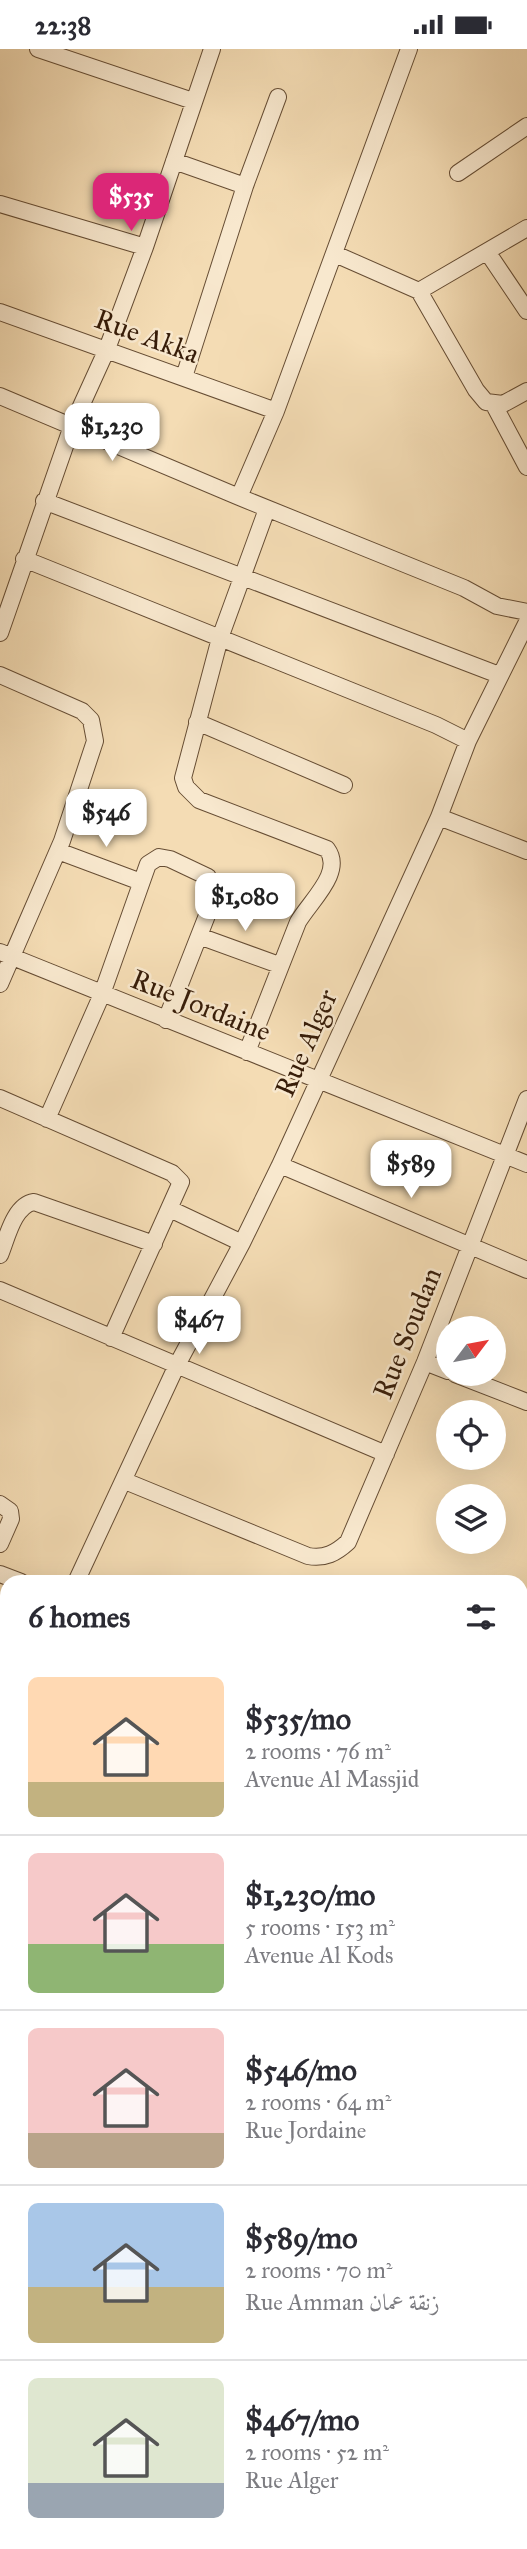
<!DOCTYPE html>
<meta charset="utf-8">
<style>
:root{--surface:#fff;--page:#f2f2f3;--text:#2b2b33;--muted:#7c7c81;--line:#e1e1e2;--accent:#db2777}
body{margin:0;font-family:"IM FELL Great Primer",Amiri,serif;background:var(--page);color:var(--text);height:100vh;display:flex;flex-direction:column;font-size:26px;white-space:nowrap}
*{box-sizing:border-box;margin:0}
p{font-size:23px;color:var(--muted)}
.icon{flex:none;width:38px;height:38px;fill:none;stroke:currentColor;stroke-width:2;stroke-linecap:round;stroke-linejoin:round}
.map{position:relative;flex:1;overflow:hidden}
.side{position:absolute;left:0px;top:1526px;width:528px;height:975px;display:flex;flex-direction:column;background:var(--surface);border-radius:21px 21px 0 0;box-shadow:0 7px 28px #0002}
.side>*{flex:none}
.needle{width:46px;rotate:58deg}
.buttons{position:absolute;left:436px;top:1267px;display:grid;gap:14px}
.buttons a{display:grid;place-items:center;width:70px;height:70px;border-radius:50%;background:var(--surface);box-shadow:0 7px 28px #0002;font-size:35px}
.price{position:absolute;translate:-50% -60px;padding:0 16px;border-radius:14px;background:#fff;color:#222;font-size:23px;line-height:46px;filter:drop-shadow(0 2px 4px #0008)}
.price::after{content:'';position:absolute;left:50%;top:42px;width:21px;height:16px;margin-left:-10px;background:inherit;clip-path:polygon(0 0,100% 0,50% 100%)}
.price.selected{background:var(--accent);color:#fff}
ul{padding:0;list-style:none}
li{display:flex;align-items:center;gap:21px;height:175px;padding:0 28px}
li+li{border-top:2px solid var(--line)}
li span{display:grid;place-items:center;flex:none;width:196px;height:140px;border-radius:10px;color:#555}
li>.icon{margin-inline-start:auto}
span .icon{width:84px;height:84px;fill:#fffc;stroke-width:1}
li b{font-size:30px}
h2{display:flex;justify-content:space-between;align-items:center;height:84px;padding:0 28px;font-size:30px}
.status{display:flex;justify-content:space-between;align-items:center;height:49px;padding:0 35px;background:var(--surface);direction:ltr}
.status svg{height:19px;fill:currentColor}
.map>svg:first-child{display:block}
</style>
<div class="status"><b>22:38</b><svg viewBox="0 0 49 12"><path d="M0 12V9h3v3zM5 12V6h3v6zM10 12V3h3v9zM15 12V0h3v12zM26 1h20v11H26zM47 4h2v5h-2z"/></svg></div>
<div class="map">
<svg width="527" height="2500" viewBox="0 0 527 2500">
<rect width="100%" height="100%" fill="#f4dcb4"/>
<filter id="stains"><feTurbulence type="fractalNoise" baseFrequency=".00286" numOctaves="4"/><feColorMatrix values="0 0 0 0 .2 0 0 0 0 .09 0 0 0 0 .02 0 0 0 .5 -.17"/></filter>
<radialGradient id="worn" r=".72"><stop offset=".6" stop-color="#630" stop-opacity="0"/><stop offset="1" stop-color="#630" stop-opacity=".3"/></radialGradient>
<g fill="none" stroke-linecap="round" stroke-linejoin="round">
<g stroke="#664d34" stroke-width="18">
<path id="street" d="M38,0L193,52
M174,112L245,137
M458,124L527,77
M0,155L145,198
M488,204L527,262
M335,205L419,242L476,341L486,353L503,355L527,342
M419,242L527,179
M0,263L276,362
M184,328L245,137L278,48
M0,347L239,448L464,539L497,557L527,563
M494,356L527,418
M239,448L276,362L409,0
M44,452L499,626
M24,510L436,676L468,692
M0,584L72,377L107,300L145,198L212,0
M0,626L82,662L91,671L95,692L62,792L0,935
M197,673L344,736
M439,768L527,802
M58,802L141,833
M199,887L279,916
M0,903L527,1115
M247,1003L298,873C311,851 344,823 327,800L199,751L186,738L183,729L220,589L267,460
M0,1049L172,1124L181,1133L111,1289
M47,1070L102,945L148,815L159,808L170,810L208,828L215,846L166,971
M280,1116L527,1221
M170,1160L242,1194
M0,1206C7,1189 14,1156 34,1153L154,1195
M0,1241L386,1405
M425,1313L448,1322
M455,1325L527,1353
M125,1432L308,1507C325,1510 336,1504 348,1493L425,1313L527,1050
M0,1455L10,1462L11,1470L0,1495
M0,1525L21,1533
M76,1533L176,1318L242,1194L280,1116L439,768L468,692L527,573
M0,1685L7,1687
M522,1848L527,1850
M522,2201L527,2189
M0,2248L7,2252
M522,2424L527,2410
M0,2456L7,2459
M522,2461L527,2463
M161,2494L172,2500
M492,2496L502,2500
M6,2500L10,2494
M329,2500L332,2494
M393,2500L396,2494"/>
</g>
<use href="#street" stroke="#f8e8ce" stroke-width="16"/>
</g>
<g text-anchor="middle" dominant-baseline="central" stroke-width="5" stroke-linejoin="round" paint-order="stroke">
<g font-size="28" fill="#371d09" stroke="#f8e8ce">
<text transform="translate(147 287) rotate(20)">Rue Akka</text>
<text transform="translate(201 956) rotate(22)">Rue Jordaine</text>
<text transform="translate(306 994) rotate(-66)">Rue Alger</text>
<text transform="translate(407 1284) rotate(-68)">Rue Soudan</text>
</g>
</g>
<rect width="100%" height="100%" filter="url(#stains)"/>
<rect width="100%" height="100%" fill="url(#worn)"/>
</svg>
<div class="buttons">
<a><svg class="needle" viewBox="-14 -14 28 28"><path d="M0-13l5 13h-10z" fill="#e53935"/><path d="M0 13l5-13h-10z" fill="#7c7c81"/></svg></a>
<a><svg class="icon" aria-label="locate" viewBox="0 0 24 24"><circle cx="12" cy="12" r="6"/><path d="M12 2v4M12 18v4M2 12h4M18 12h4"/></svg></a>
<a><svg class="icon" aria-label="layers" viewBox="0 0 24 24"><path d="M12 4l9 5-9 5-9-5zM3 14l9 5 9-5"/></svg></a>
</div>
<b class="price selected" style="left:131px;top:184px">$535</b>
<b class="price" style="left:112px;top:414px">$1,230</b>
<b class="price" style="left:106px;top:800px">$546</b>
<b class="price" style="left:245px;top:884px">$1,080</b>
<b class="price" style="left:411px;top:1151px">$589</b>
<b class="price" style="left:199px;top:1307px">$467</b>
<section class="side">
<h2>6 homes<svg class="icon" aria-label="filters" viewBox="0 0 24 24"><path d="M4 7h16M4 17h16"/><circle cx="9" cy="7" r="2"/><circle cx="15" cy="17" r="2"/></svg></h2>
<ul>
<li><span style="background:linear-gradient(#ffd9b3 75%,#c2b280 0)"><svg class="icon" aria-label="home" viewBox="0 0 24 24"><path d="M3 11l9-7 9 7M6 9v11h12V9"/></svg></span><div><b>$535/mo</b><p>2 rooms · 76 m²</p><p>Avenue Al Massjid</p></div></li>
<li><span style="background:linear-gradient(#f6c9c9 65%,#8fb573 0)"><svg class="icon" aria-label="home" viewBox="0 0 24 24"><path d="M3 11l9-7 9 7M6 9v11h12V9"/></svg></span><div><b>$1,230/mo</b><p>5 rooms · 153 m²</p><p>Avenue Al Kods</p></div></li>
<li><span style="background:linear-gradient(#f6c9c9 75%,#b9a48a 0)"><svg class="icon" aria-label="home" viewBox="0 0 24 24"><path d="M3 11l9-7 9 7M6 9v11h12V9"/></svg></span><div><b>$546/mo</b><p>2 rooms · 64 m²</p><p>Rue Jordaine</p></div></li>
<li><span style="background:linear-gradient(#a9c7e8 60%,#c2b280 0)"><svg class="icon" aria-label="home" viewBox="0 0 24 24"><path d="M3 11l9-7 9 7M6 9v11h12V9"/></svg></span><div><b>$589/mo</b><p>2 rooms · 70 m²</p><p>Rue Amman زنقة عمان</p></div></li>
<li><span style="background:linear-gradient(#dfe7d0 75%,#9aa5b1 0)"><svg class="icon" aria-label="home" viewBox="0 0 24 24"><path d="M3 11l9-7 9 7M6 9v11h12V9"/></svg></span><div><b>$467/mo</b><p>2 rooms · 52 m²</p><p>Rue Alger</p></div></li>
</ul>
</section>
</div>
